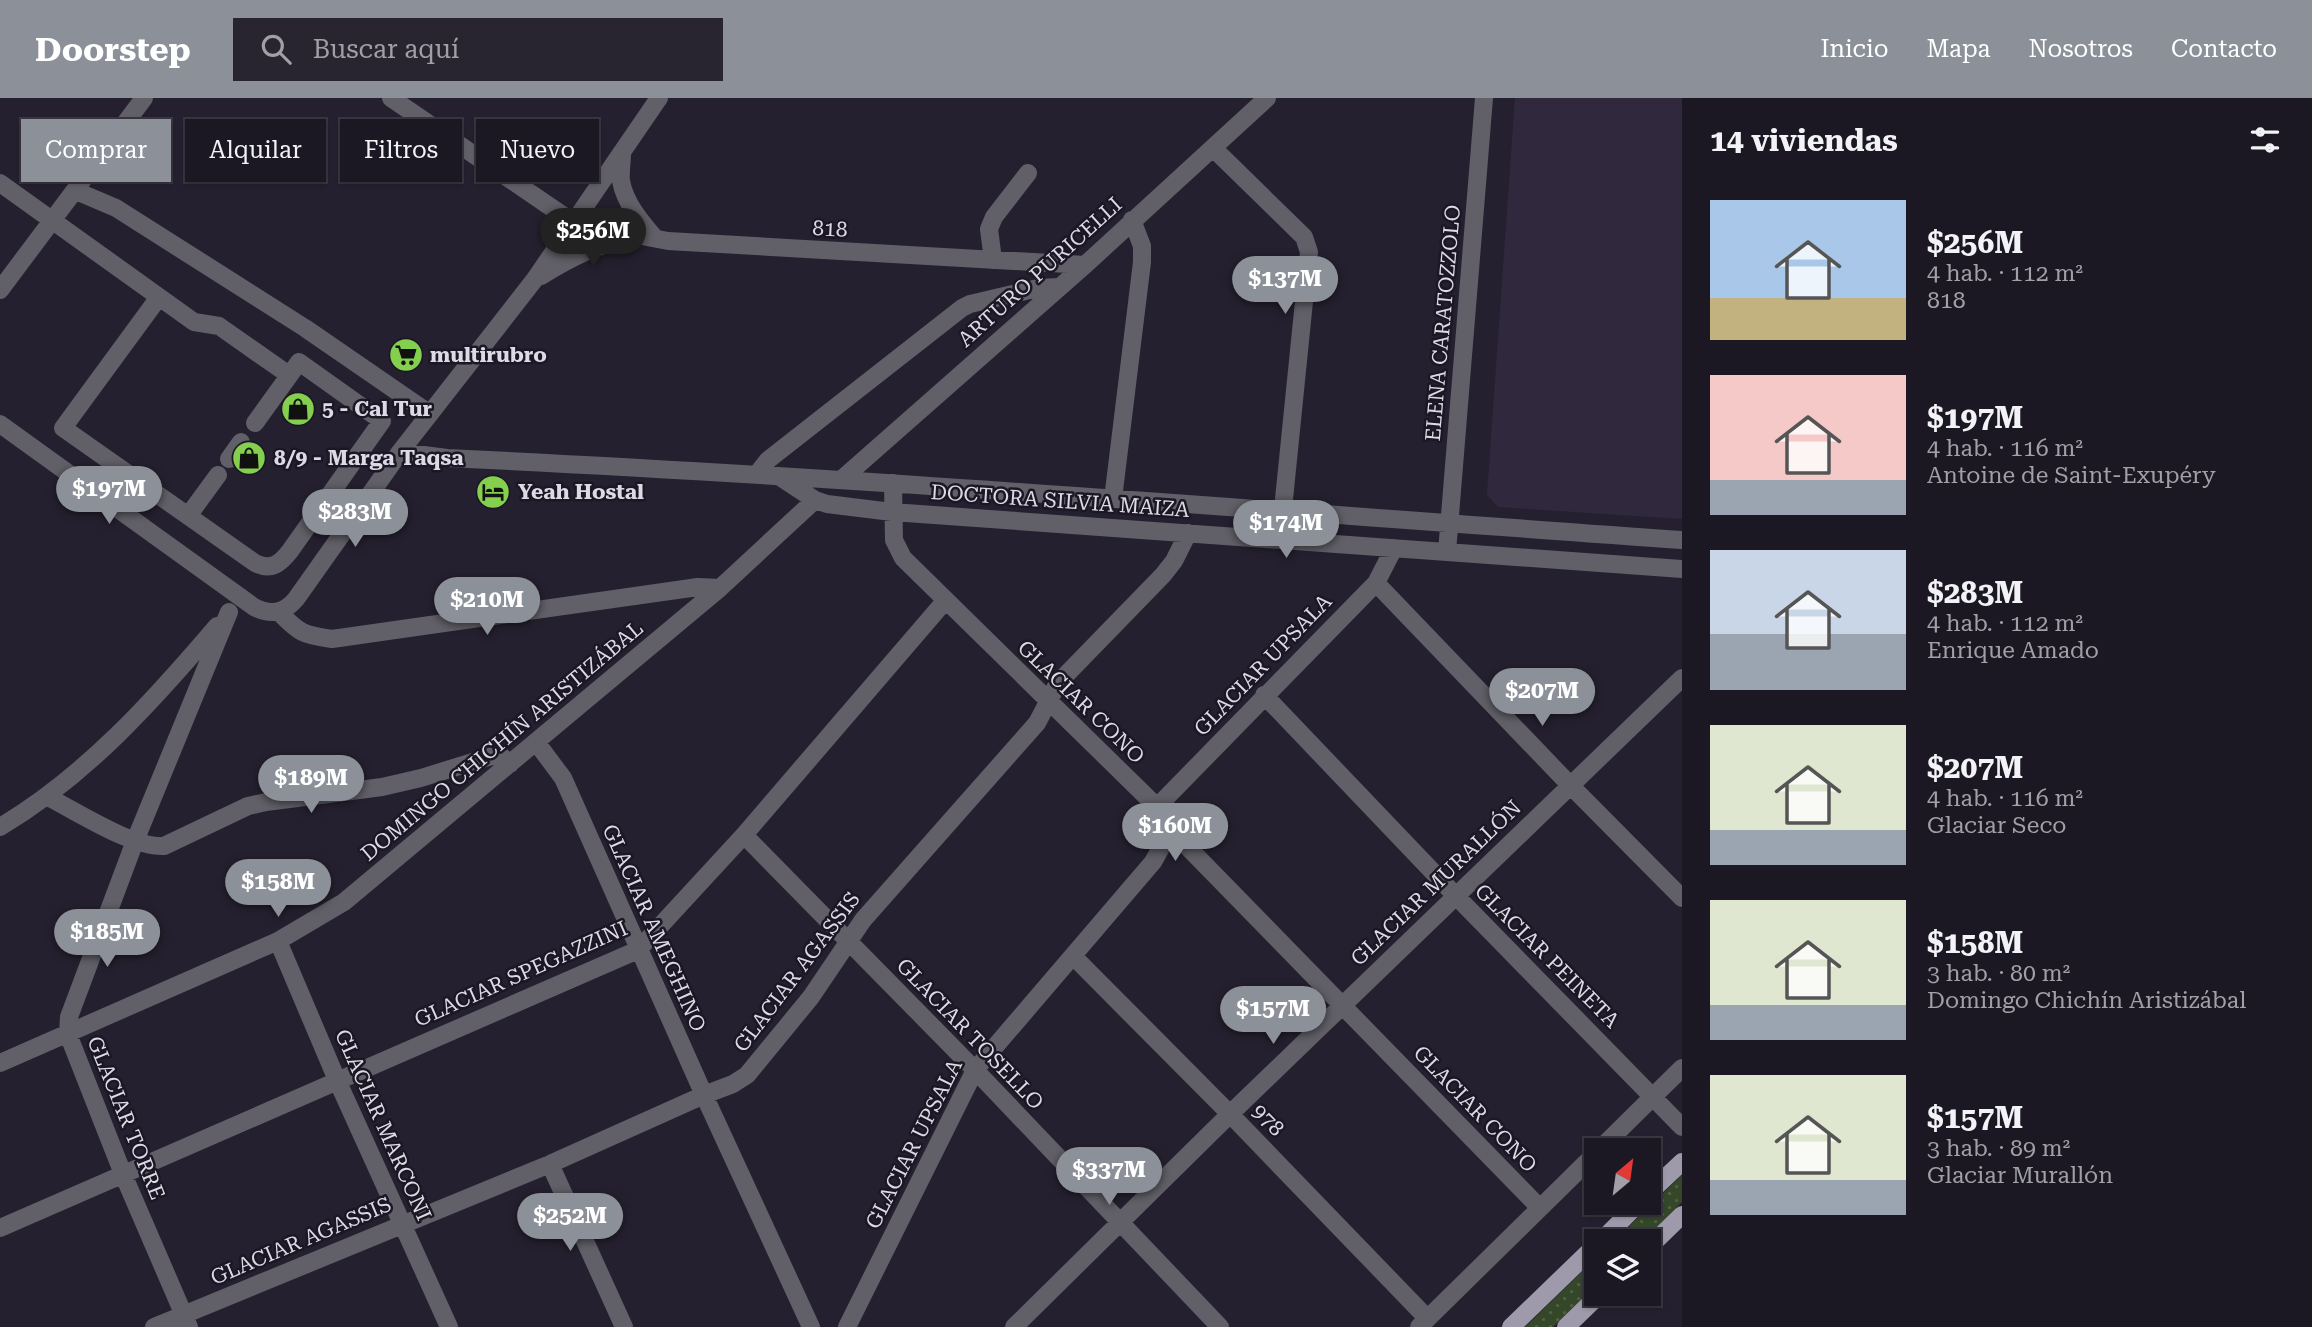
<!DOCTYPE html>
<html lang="es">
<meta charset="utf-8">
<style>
:root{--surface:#1c1823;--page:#292530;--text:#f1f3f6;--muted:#a0a0a6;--line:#3a3741;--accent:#8c9099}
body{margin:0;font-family:"Roboto Serif",serif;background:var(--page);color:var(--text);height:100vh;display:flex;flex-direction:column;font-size:26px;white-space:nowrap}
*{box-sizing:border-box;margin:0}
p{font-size:23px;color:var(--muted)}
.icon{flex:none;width:38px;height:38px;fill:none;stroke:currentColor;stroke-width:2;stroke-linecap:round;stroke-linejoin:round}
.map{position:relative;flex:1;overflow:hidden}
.panel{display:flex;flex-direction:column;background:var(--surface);width:630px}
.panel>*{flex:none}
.banner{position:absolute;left:21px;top:21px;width:665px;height:63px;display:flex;gap:14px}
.needle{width:46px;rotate:29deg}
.fabs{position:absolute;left:1584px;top:1040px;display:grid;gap:14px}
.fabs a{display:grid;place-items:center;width:77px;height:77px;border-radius:0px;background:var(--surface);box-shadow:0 2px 5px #0004,0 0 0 2px var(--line);font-size:35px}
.price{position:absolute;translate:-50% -60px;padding:0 16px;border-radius:24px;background:var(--accent);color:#fff;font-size:23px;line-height:46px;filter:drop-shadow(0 2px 4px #0008)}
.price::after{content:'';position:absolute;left:50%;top:42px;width:21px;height:16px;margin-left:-10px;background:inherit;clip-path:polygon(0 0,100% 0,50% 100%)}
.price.active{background:#222;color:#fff}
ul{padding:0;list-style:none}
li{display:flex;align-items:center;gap:21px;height:175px;padding:0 28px}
li span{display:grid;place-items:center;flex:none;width:196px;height:140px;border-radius:0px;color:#555}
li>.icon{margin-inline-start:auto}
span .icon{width:84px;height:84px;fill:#fffc;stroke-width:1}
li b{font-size:30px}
h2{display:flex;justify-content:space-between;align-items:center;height:84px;padding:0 28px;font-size:30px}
.pill{padding:0 24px;border-radius:0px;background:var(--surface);box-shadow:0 2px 5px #0004,0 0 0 2px var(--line);font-size:24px;line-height:63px}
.pill.active{background:var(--accent);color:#fff}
header{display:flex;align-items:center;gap:42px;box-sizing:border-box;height:98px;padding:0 35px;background:var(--accent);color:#fff}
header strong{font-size:33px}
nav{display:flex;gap:38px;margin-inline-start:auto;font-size:24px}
.search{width:490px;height:63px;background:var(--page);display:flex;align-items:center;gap:18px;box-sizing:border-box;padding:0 24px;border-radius:0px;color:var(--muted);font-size:26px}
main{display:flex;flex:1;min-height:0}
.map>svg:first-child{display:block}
</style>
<header>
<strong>Doorstep</strong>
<div class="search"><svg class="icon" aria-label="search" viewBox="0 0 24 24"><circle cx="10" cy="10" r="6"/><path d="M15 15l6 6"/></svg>Buscar aquí</div>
<nav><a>Inicio</a><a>Mapa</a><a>Nosotros</a><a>Contacto</a></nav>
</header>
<main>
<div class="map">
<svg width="1682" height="1229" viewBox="0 0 1682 1229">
<defs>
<pattern id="green-dots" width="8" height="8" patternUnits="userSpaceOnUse" patternTransform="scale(1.75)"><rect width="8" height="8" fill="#344729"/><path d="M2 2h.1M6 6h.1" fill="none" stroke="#516148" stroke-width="1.8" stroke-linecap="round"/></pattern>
</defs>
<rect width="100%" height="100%" fill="#25202f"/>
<path fill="#30293d" d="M1515,0H1682V421L1498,409L1487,397Z"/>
<path fill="url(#green-dots)" d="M1682,1077V1104L1642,1143H1614Z
M1596,1160V1188L1553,1229H1525Z"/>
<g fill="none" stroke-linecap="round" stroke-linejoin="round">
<path stroke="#615f67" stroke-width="18" d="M391,0L574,125L668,143L1085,167
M1213,50L1304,139L1309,154L1283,411
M622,56C622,64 620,75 621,83C625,105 641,124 655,140
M0,85L194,224L219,228L289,277
M76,93L116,110L305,230L430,316
M993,162L989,131L994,119L1028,75
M541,178C570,160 597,146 631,140
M0,192L144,0
M159,199L63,330L255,465C271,473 280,466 290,453L382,323L299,264L255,325
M0,326L254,509C271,518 284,515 296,501L400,354L535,181L659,0
M400,354L447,360C859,379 1270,413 1682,442
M229,361L241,344
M757,376L768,362L962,210L970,206L1038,190L1059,189
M780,379L815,402L827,406L892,414L1682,471
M842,381L1085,167L1267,0
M893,385L894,442L903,460L1157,709L1171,732L1540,1110
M1113,401L1142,164V148L1132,122
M188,418L218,377
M1447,454L1484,0
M1376,485L1570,687L1682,800
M279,514C299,535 303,537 332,541L698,489L720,490
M1264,597L1455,797L1682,1029
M536,644L563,680L704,997L811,1229
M46,698C76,713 132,750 164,748L248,708L266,704L382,689L421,680L492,658H501L510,666
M1157,709L1376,485L1394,450
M0,729C86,678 153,603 217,528
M744,737L975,972L1220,1229
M278,843L337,982L449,1229
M1073,858L1230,1016L1427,1220
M0,965L278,843L344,804L720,490L815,402
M1599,1052L1682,970
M550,1066L624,1229
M0,1130L638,852L744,737L945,503
M154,1229L550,1066L704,997L733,986L747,977L811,899L863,822L1037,625L1058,585L1163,477L1174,463L1188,435
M189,1229L123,1076L68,936L69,919L135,743L229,514
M847,1229L975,972L1153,764L1171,732
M1014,1229L1230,1016L1682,580
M1419,1229L1596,1055"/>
<path stroke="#9f9aab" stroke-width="18" d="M1648,1096L1682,1064
M1601,1143L1640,1104
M1648,1150L1682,1117
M1511,1229L1596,1147
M1566,1229L1601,1195"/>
</g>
<defs>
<g id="supermarket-disc" transform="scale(1.75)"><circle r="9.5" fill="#84d04e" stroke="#1c1725"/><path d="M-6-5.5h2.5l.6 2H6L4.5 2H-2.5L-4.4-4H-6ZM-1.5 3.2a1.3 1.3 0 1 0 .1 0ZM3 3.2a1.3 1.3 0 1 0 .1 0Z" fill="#111"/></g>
<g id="shop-disc" transform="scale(1.75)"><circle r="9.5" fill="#84d04e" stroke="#1c1725"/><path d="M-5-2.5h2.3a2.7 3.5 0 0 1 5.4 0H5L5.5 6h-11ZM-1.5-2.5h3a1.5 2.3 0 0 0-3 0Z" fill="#111"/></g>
<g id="hotel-disc" transform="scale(1.75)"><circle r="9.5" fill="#84d04e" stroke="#1c1725"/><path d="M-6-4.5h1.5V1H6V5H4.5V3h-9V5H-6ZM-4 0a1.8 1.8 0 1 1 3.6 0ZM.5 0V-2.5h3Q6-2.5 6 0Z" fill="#111"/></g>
</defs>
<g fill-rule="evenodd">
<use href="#supermarket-disc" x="406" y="257"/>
<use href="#shop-disc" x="298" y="311"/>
<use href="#shop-disc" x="249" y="360"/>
<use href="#hotel-disc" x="493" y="394"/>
</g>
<g text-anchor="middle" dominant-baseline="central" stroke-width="5" stroke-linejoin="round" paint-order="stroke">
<g font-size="21" fill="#dddae5" stroke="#1c1725">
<text transform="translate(830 131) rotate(3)">818</text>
<text transform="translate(1040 174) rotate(-42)">ARTURO PURICELLI</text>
<text transform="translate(1443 225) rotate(-85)">ELENA CARATOZZOLO</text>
<text transform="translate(1060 403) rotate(4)">DOCTORA SILVIA MAIZA</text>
<text transform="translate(1263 567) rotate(-46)">GLACIAR UPSALA</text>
<text transform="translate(1081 604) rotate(44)">GLACIAR CONO</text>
<text transform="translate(502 643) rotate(-40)">DOMINGO CHICHÍN ARISTIZÁBAL</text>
<text transform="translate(1436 785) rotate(-44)">GLACIAR MURALLÓN</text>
<text transform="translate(654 830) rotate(66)">GLACIAR AMEGHINO</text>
<text transform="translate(1547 858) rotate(45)">GLACIAR PEINETA</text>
<text transform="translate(797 874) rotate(-53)">GLACIAR AGASSIS</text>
<text transform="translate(521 876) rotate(-24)">GLACIAR SPEGAZZINI</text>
<text transform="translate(970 936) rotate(46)">GLACIAR TOSELLO</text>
<text transform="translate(1475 1011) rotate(46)">GLACIAR CONO</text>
<text transform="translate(126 1020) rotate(68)">GLACIAR TORRE</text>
<text transform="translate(1268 1022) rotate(46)">978</text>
<text transform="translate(383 1027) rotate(66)">GLACIAR MARCONI</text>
<text transform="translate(914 1046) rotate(-63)">GLACIAR UPSALA</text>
<text transform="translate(301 1143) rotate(-23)">GLACIAR AGASSIS</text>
</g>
<g font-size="21" font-weight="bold" fill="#dddae5" stroke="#1c1725" text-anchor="start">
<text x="430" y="257">multirubro</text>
<text x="322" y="311">5 - Cal Tur</text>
<text x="274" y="360">8/9 - Marga Taqsa</text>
<text x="518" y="394">Yeah Hostal</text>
</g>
</g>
</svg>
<div class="fabs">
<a><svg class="needle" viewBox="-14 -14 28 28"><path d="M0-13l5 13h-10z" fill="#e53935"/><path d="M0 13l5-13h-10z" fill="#a0a0a6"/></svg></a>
<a><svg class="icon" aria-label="layers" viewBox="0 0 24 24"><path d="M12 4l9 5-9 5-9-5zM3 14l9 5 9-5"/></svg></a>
</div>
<b class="price active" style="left:593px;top:170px">$256M</b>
<b class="price" style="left:1285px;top:218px">$137M</b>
<b class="price" style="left:109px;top:428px">$197M</b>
<b class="price" style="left:355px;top:451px">$283M</b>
<b class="price" style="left:1286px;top:462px">$174M</b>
<b class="price" style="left:487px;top:539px">$210M</b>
<b class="price" style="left:1542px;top:630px">$207M</b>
<b class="price" style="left:311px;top:717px">$189M</b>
<b class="price" style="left:1175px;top:765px">$160M</b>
<b class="price" style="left:278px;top:821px">$158M</b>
<b class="price" style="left:107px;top:871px">$185M</b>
<b class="price" style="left:1273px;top:948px">$157M</b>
<b class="price" style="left:1109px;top:1109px">$337M</b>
<b class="price" style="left:570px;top:1155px">$252M</b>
<div class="banner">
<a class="pill active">Comprar</a>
<a class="pill">Alquilar</a>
<a class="pill">Filtros</a>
<a class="pill">Nuevo</a>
</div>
</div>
<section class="panel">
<h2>14 viviendas<svg class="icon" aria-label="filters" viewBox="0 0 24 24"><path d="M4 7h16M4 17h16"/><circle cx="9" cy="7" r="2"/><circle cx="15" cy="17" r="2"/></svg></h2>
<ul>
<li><span style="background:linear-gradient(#a9c7e8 70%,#c2b280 0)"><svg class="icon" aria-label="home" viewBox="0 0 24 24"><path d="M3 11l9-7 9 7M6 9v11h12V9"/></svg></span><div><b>$256M</b><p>4 hab. · 112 m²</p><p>818</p></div></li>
<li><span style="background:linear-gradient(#f6c9c9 75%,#9aa5b1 0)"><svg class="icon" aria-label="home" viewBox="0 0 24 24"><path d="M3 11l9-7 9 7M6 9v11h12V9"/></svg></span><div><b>$197M</b><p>4 hab. · 116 m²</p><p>Antoine de Saint-Exupéry</p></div></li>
<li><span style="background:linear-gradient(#c9d6e8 60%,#9aa5b1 0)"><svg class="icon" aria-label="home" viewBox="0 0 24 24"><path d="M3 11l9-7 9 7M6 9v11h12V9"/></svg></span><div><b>$283M</b><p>4 hab. · 112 m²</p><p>Enrique Amado</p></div></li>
<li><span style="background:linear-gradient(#dfe7d0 75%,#9aa5b1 0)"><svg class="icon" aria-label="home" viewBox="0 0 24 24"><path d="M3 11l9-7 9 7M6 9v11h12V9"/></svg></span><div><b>$207M</b><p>4 hab. · 116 m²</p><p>Glaciar Seco</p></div></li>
<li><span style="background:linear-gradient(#dfe7d0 75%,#9aa5b1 0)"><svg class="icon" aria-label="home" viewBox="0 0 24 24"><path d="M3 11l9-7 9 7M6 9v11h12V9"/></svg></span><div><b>$158M</b><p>3 hab. · 80 m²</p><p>Domingo Chichín Aristizábal</p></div></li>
<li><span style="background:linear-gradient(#dfe7d0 75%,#9aa5b1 0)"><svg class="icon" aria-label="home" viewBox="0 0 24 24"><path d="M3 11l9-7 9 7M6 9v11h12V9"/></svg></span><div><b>$157M</b><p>3 hab. · 89 m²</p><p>Glaciar Murallón</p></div></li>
</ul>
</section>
</main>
